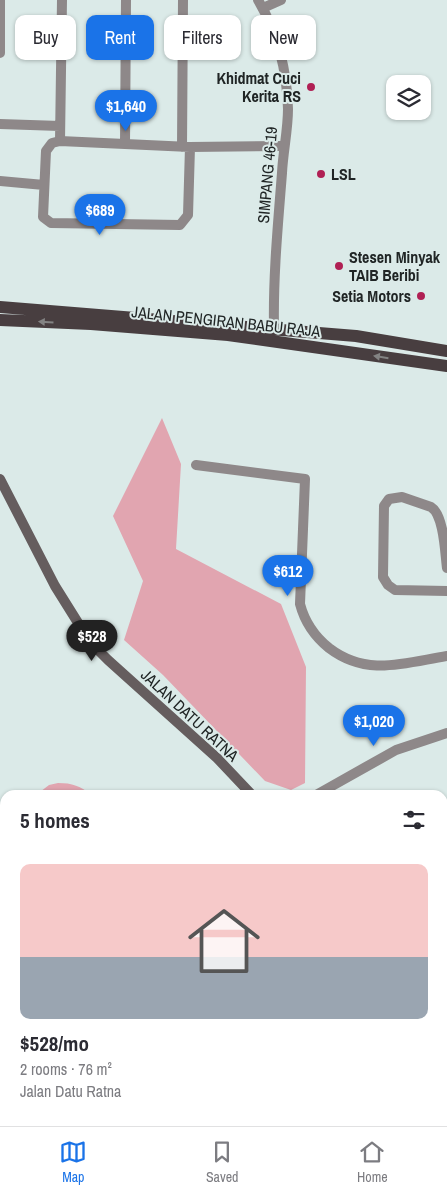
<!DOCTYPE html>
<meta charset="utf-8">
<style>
:root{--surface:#fff;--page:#f2f2f3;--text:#2b2b33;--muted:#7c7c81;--line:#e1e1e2;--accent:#1a73e8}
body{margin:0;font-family:"Archivo Narrow",sans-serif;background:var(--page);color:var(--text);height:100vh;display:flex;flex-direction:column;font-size:19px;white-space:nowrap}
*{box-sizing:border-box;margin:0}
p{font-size:16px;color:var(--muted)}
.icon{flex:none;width:28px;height:28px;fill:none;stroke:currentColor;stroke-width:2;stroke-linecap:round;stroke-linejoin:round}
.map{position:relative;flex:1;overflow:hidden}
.drawer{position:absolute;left:0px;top:790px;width:448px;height:336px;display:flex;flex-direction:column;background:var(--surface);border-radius:15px 15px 0 0;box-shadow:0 1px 4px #0004}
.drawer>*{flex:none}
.top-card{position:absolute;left:15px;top:15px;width:418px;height:45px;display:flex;gap:10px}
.fabs{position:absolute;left:386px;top:75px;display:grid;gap:10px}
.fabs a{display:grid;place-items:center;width:45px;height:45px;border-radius:10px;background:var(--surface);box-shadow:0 1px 4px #0004;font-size:25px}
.price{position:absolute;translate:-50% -42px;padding:0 11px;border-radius:18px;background:var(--accent);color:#fff;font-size:16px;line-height:32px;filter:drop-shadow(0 1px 2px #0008)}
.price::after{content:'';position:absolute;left:50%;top:30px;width:15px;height:11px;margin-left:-8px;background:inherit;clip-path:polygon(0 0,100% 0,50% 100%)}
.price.current{background:#222;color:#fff}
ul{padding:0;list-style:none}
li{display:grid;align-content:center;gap:10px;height:265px;padding:0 20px}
li span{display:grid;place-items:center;height:155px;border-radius:10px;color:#555}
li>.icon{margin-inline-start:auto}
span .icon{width:90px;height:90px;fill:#fffc;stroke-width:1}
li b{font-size:21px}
h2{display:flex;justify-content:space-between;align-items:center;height:60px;padding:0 20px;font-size:21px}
.tag{padding:0 18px;border-radius:10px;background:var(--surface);box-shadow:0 1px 4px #0004;font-size:18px;line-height:45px}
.tag.current{background:var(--accent);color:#fff}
.menu{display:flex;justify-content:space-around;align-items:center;height:70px;border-top:1px solid var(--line);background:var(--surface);font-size:14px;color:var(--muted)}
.menu a{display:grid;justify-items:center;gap:2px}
.menu .current{color:var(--accent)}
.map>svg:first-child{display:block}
</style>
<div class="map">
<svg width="447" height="1126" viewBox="0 0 447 1126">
<rect width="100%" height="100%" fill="#dbeae8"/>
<path fill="#e1a5b0" d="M162,418L181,464L176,549L281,604L306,667L305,783L291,790L265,781L163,675L124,640L143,581L113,516Z
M58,783C72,783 81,786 91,795H75L68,792H61L52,795H36L49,785Z"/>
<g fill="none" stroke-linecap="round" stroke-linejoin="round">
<path stroke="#8e8889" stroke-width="10" d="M263,8L281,0
M0,53V0
M0,124L60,126
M60,141L62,0
M125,144L126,0
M182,147L183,0
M190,147L188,215L180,225L51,223L43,217L46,151L52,143L60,141L190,147L283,146
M0,181L44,185
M196,465L305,479L300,604C305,623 314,636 329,648C367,677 404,663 447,656
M447,568C445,553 444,515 431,507L402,497L389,499L384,506L383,577L388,585L395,590L447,591
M316,795L396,750L447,733
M0,912L5,911
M0,1024L5,1026
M184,1121L194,1126
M201,1126L203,1121
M254,1126L256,1121
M357,1126L359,1121"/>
<path stroke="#8e8889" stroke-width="10" d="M258,0C278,34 287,69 288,109C288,130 283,152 282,173C278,224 273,276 274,328"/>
<path stroke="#655d5e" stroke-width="10" d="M0,479L55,586L90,642L108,660L217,758L252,795
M442,1027L447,1032
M442,1043L447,1048"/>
<path stroke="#483e40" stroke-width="12" d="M0,307L356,336L447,351
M0,320L91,324L228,335L447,366"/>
</g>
<defs><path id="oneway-solid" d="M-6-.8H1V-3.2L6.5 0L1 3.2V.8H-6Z" transform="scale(1.25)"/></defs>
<g fill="#838383">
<use href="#oneway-solid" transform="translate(46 322) rotate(-177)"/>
<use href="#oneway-solid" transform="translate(381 357) rotate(-171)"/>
</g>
<g fill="#b02054" stroke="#dbeae8" stroke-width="2">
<circle cx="311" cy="87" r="5"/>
<circle cx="321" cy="174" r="5"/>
<circle cx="339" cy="266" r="5"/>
<circle cx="421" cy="296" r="5"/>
</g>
<g text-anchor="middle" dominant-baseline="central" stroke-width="4" stroke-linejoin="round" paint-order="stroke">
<g font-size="16" font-weight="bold" fill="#202525" stroke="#dbeae8" text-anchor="end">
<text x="301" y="78">Khidmat Cuci<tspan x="301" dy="18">Kerita RS</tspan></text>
<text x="331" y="174" text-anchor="start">LSL</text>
<text x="349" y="257" text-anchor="start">Stesen Minyak<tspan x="349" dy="18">TAIB Beribi</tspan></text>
<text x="411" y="296">Setia Motors</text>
</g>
<g font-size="16" fill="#202525" stroke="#dbeae8">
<text transform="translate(267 175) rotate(-85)">SIMPANG 46-19</text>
<text transform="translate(226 321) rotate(6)">JALAN PENGIRAN BABU RAJA</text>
<text transform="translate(190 715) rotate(43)">JALAN DATU RATNA</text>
</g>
</g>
</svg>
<div class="fabs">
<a><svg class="icon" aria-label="layers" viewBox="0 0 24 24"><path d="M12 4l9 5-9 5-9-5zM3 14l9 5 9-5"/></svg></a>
</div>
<b class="price" style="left:126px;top:132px">$1,640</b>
<b class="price" style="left:100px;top:236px">$689</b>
<b class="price" style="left:288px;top:597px">$612</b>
<b class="price current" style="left:92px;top:662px">$528</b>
<b class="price" style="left:374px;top:747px">$1,020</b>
<div class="top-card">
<a class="tag">Buy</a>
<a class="tag current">Rent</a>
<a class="tag">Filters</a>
<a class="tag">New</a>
</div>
<section class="drawer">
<h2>5 homes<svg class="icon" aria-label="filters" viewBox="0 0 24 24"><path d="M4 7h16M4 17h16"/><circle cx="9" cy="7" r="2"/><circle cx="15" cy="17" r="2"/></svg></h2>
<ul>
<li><span style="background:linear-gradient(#f6c9c9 60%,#9aa5b1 0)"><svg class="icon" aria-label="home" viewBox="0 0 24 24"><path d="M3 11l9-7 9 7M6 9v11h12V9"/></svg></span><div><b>$528/mo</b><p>2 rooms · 76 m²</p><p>Jalan Datu Ratna</p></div></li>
</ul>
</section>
</div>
<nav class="menu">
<a class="current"><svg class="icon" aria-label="map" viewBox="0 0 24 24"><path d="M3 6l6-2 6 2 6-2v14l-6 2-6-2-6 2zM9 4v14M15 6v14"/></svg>Map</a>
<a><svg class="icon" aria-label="saved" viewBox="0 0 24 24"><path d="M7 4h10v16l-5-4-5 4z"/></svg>Saved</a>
<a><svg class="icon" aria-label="home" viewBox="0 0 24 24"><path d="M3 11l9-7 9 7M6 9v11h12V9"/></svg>Home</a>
</nav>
